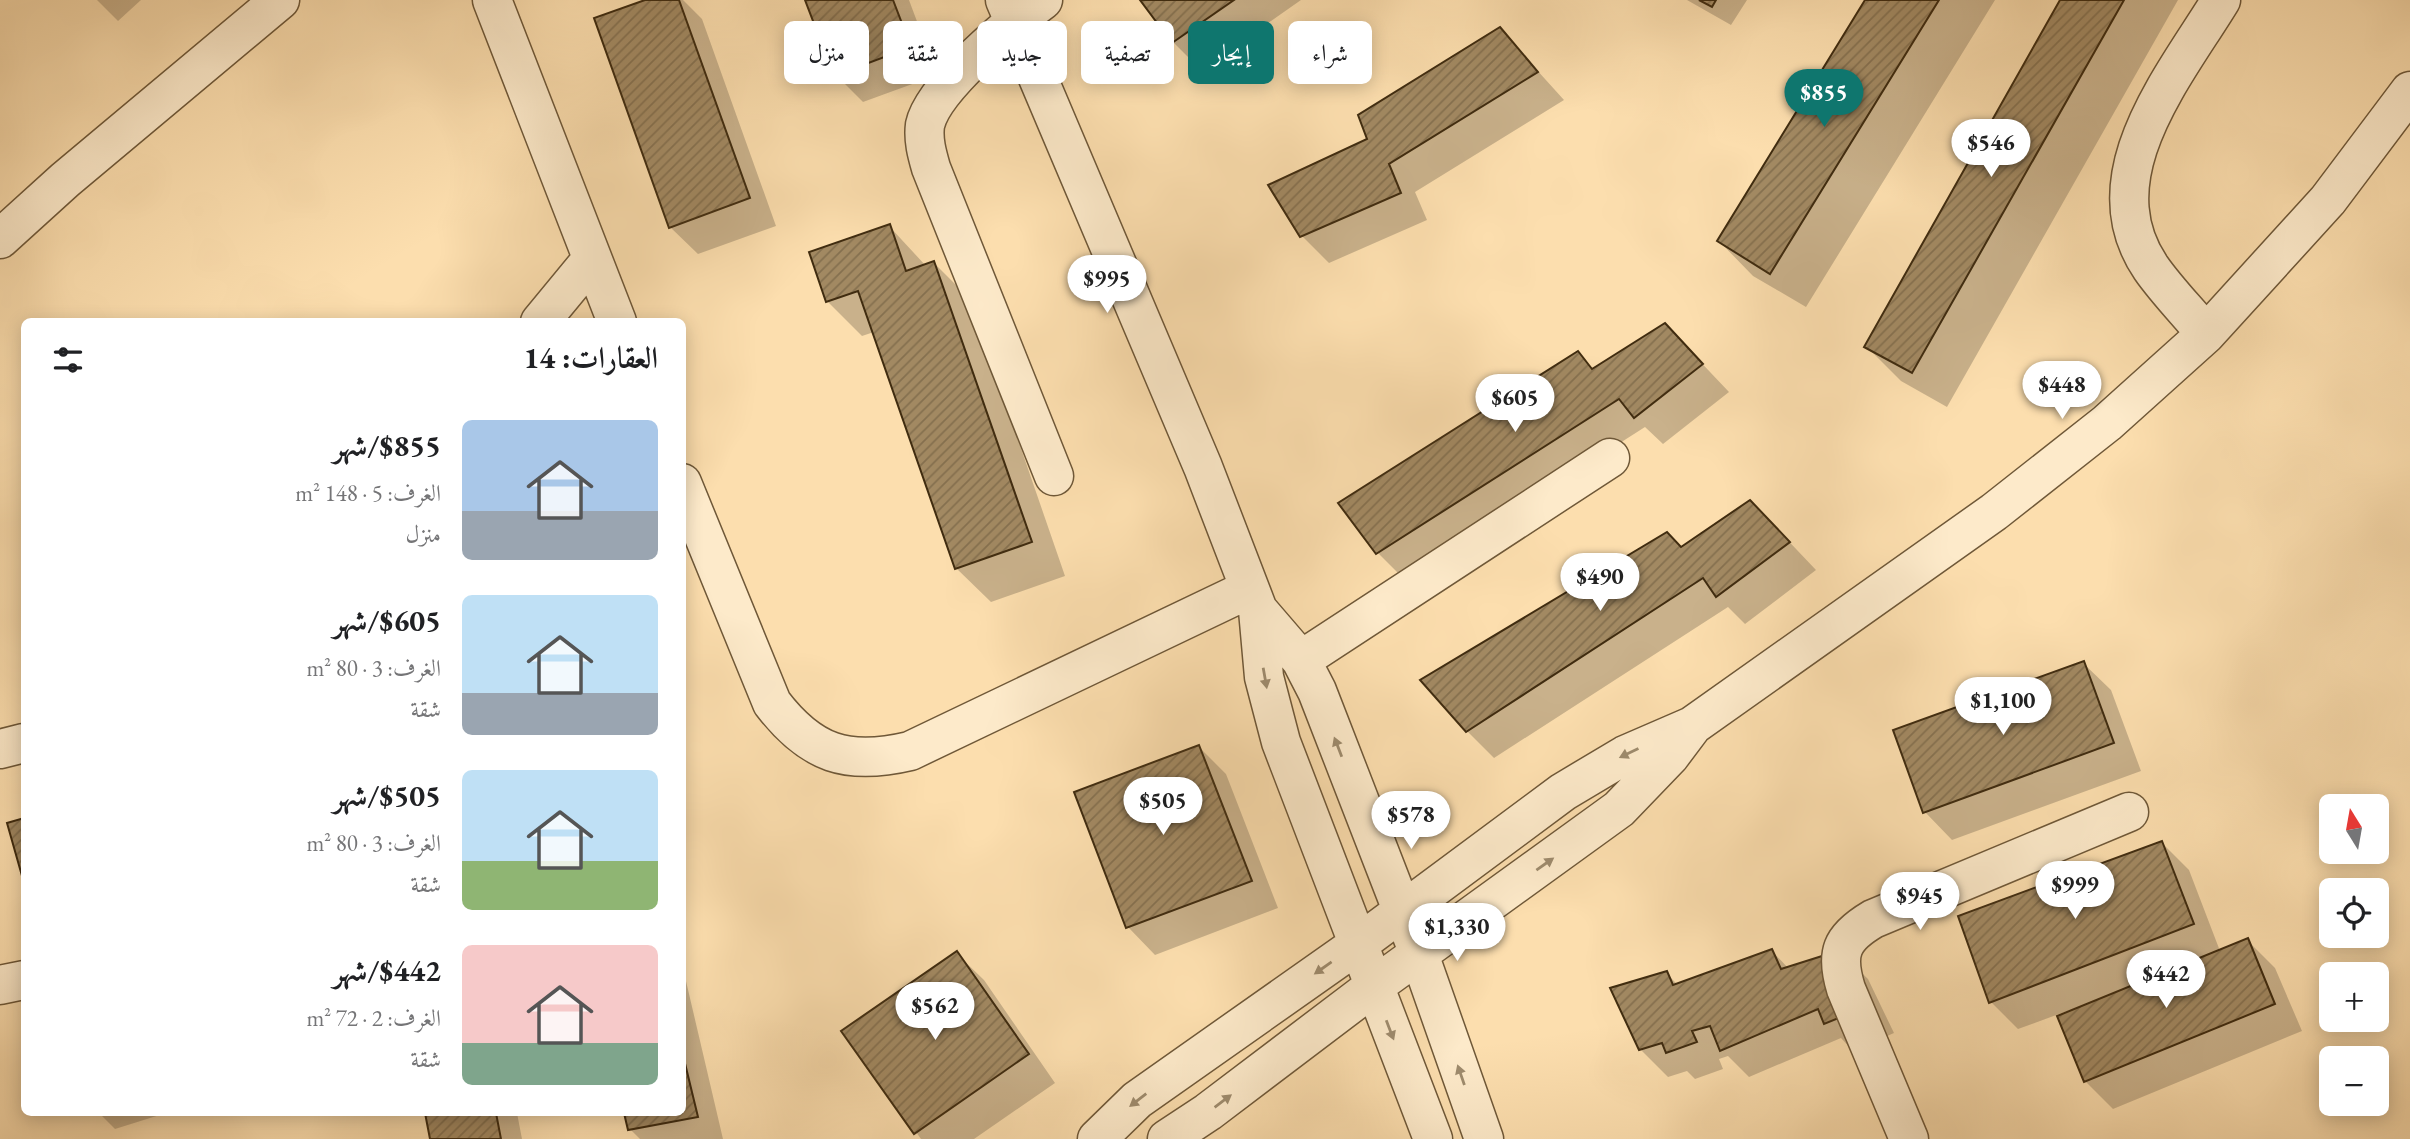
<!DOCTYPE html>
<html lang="ar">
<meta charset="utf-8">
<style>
:root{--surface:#fff;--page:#f2f2f2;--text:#202124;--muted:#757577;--accent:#0f766e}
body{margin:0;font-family:"EB Garamond",Amiri,serif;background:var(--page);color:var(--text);direction:rtl;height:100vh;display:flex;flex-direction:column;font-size:26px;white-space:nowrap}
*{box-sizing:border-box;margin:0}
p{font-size:23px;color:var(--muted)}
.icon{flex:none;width:38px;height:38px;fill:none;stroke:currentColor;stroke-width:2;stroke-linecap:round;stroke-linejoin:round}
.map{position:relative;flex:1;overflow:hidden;direction:ltr}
.sheet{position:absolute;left:21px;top:318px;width:665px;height:798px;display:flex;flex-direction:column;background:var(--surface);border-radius:10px;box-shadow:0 4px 18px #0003;direction:rtl}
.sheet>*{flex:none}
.top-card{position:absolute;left:707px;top:21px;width:665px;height:63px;direction:rtl;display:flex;gap:14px}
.needle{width:46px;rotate:349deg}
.controls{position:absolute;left:2319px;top:794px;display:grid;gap:14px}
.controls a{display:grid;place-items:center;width:70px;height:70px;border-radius:10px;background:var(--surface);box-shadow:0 4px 18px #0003;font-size:35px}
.price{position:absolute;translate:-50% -60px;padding:0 16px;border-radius:24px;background:#fff;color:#222;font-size:23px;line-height:46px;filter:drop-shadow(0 2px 4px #0008)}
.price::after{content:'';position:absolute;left:50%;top:42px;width:21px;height:16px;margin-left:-10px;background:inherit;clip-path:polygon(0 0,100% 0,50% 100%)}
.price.active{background:var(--accent);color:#fff}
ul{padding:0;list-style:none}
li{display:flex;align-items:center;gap:21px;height:175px;padding:0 28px}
li span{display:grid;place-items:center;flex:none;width:196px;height:140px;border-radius:10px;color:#555}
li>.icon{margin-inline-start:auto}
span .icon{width:84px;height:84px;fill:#fffc;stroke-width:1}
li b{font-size:30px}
h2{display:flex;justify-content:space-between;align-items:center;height:84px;padding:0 28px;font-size:30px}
.pill{padding:0 24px;border-radius:10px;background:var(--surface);box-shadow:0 4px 18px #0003;font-size:24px;line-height:63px}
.pill.active{background:var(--accent);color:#fff}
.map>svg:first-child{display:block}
</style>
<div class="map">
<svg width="2410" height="1139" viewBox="0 0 2410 1139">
<defs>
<pattern id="building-hatch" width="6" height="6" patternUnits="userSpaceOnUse" patternTransform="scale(1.75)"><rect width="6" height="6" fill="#a28962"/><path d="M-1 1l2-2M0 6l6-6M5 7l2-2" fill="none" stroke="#85704f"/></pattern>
</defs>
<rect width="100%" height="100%" fill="#fcdeae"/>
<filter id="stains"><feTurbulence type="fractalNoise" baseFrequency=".00286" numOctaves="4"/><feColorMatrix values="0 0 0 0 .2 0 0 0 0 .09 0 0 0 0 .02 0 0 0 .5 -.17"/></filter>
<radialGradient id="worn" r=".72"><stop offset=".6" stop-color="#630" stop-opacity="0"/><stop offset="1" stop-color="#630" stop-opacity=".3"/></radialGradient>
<path fill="#0003" d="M97,0H141L118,21Z
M650,0H683L702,19L776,226L698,254L670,227Z
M807,0H909L937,75L863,102L836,75Z
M1142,0H1301L1201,70L1173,42Z
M1687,0H1747L1731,25Z
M1867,0H1995L1806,307L1753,276L1719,241Z
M2062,0H2178L1947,407L1901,381L1866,346Z
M1500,29L1564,100L1415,192L1427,220L1329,263L1302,236Z
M889,226L926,266L934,263L969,298L1065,576L991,602L956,568L874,332L862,336L827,301Z
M1578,353L1594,370L1692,353L1729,392L1663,444L1645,427L1405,580L1378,553L1340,503Z
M1778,530L1816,570L1745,624L1728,607L1494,758L1467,731L1681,549Z
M2083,663L2111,690L2141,771L1952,840L1925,812Z
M1199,747L1226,774L1278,908L1155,955L1128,927L1076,793Z
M24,820V876L9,824Z
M2162,843L2189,870L2220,951L2247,940L2275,968L2302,1031L2113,1109L2085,1081L2070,1010L2018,1029L1991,1002Z
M1772,951L1789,969L1840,952L1868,979L1894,1033L1853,1051L1841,1038L1749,1077L1728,1056L1719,1059L1723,1069L1695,1079L1687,1071L1668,1077L1640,1049L1666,973L1678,985Z
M956,953L984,980L1055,1083L974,1139H921L844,1031Z
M682,964L723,1139H640L630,1129L626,1113H682Z
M99,1113H166L115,1129Z
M426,1113H517L522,1139H432Z"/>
<path fill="url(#building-hatch)" stroke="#402c10" stroke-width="2" d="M645,0H679L750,198L669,228L594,18Z
M805,0H893L911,47L834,76Z
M1140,0H1234L1172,43Z
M1699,0H1716L1712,7Z
M1865,0H1939L1770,274L1717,241Z
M2060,0H2124L1912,373L1864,347Z
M1500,27L1538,72L1389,164L1401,193L1300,237L1268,185L1367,139L1358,115Z
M890,224L906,271L934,261L1032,542L955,569L858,291L826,302L809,252Z
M1665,323L1703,364L1634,418L1619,399L1376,554L1338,503L1578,351L1592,369Z
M1750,500L1790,542L1716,597L1703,578L1466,732L1420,680L1667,532L1681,547Z
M2084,661L2114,743L1923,813L1893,730Z
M1199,745L1252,881L1126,928L1074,792Z
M24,818V883L7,823Z
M2162,841L2194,924L1989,1003L1958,916Z
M2248,938L2275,1004L2084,1082L2057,1016Z
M1772,949L1781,969L1841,950L1868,1006L1824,1024L1818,1009L1720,1051L1710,1026L1692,1031L1697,1042L1666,1053L1662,1043L1639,1050L1610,988L1667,971L1673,985Z
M957,951L1029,1054L914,1134L841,1031Z
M682,1051L698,1117L628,1130L624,1113H682Z
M425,1113H496L501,1139H430Z"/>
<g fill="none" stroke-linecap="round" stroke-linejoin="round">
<g stroke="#6f5838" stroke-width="41">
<path id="minor" d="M492,0L617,322
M1005,0L1203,467L1258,610L1264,677L1281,742L1433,1139
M1043,0C1011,23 933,88 925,125C923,140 927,154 931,168L1054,476
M0,239L65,180L280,0
M540,322L592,259
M2206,334C2188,312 2167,291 2151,268C2089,177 2174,77 2221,0
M682,483L772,703C811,754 847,766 910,751L1249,589
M1258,610L1301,660L1317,691L1419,954L1484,1139
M1301,660L1610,458
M0,749L24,743
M0,985L24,980
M1097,1139L1137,1100L1357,945L1563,792L1625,755L1692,726L1994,512L2107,423L2206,334L2328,200L2410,91
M1167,1139L1208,1112L1373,987L1619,809L1670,756L1691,728
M1909,1139L1846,989C1835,953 1841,938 1873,919L2129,812"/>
</g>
<use href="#minor" stroke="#fdeaca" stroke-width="38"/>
</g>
<defs><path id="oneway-solid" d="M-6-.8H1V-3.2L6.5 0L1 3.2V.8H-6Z" transform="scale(1.75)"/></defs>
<g fill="#9e8b6d">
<use href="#oneway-solid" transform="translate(1265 678) rotate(80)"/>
<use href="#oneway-solid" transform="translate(1338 747) rotate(-111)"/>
<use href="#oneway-solid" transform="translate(1629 753) rotate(154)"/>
<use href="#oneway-solid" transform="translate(1545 864) rotate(-35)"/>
<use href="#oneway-solid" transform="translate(1323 968) rotate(145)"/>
<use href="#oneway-solid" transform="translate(1390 1030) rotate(69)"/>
<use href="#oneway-solid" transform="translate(1461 1075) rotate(-109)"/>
<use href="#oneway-solid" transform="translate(1138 1100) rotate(142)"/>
<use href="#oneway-solid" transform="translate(1223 1101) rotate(-37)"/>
</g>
<rect width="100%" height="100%" filter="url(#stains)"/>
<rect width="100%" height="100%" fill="url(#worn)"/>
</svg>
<div class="controls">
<a><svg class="needle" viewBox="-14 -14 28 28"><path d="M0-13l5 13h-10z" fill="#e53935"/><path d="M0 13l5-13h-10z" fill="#757577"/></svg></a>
<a><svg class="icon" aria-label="locate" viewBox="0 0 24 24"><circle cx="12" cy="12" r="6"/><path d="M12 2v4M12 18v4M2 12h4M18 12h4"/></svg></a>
<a>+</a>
<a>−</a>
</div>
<b class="price active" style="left:1824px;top:129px">$855</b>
<b class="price" style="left:1991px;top:179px">$546</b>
<b class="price" style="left:1107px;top:315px">$995</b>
<b class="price" style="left:2062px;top:421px">$448</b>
<b class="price" style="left:1515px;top:434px">$605</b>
<b class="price" style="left:1600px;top:613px">$490</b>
<b class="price" style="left:2003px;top:737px">$1,100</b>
<b class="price" style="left:1163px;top:837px">$505</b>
<b class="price" style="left:1411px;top:851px">$578</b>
<b class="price" style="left:2075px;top:921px">$999</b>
<b class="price" style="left:1920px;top:932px">$945</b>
<b class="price" style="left:1457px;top:963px">$1,330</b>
<b class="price" style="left:2166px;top:1010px">$442</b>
<b class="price" style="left:935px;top:1042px">$562</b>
<div class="top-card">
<a class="pill">شراء</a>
<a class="pill active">إيجار</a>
<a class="pill">تصفية</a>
<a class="pill">جديد</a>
<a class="pill">شقة</a>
<a class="pill">منزل</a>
</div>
<section class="sheet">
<h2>العقارات: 14<svg class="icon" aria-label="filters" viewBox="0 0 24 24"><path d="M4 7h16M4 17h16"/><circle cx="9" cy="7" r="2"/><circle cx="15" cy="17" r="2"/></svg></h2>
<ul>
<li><span style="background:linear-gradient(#a9c7e8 65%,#9aa5b1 0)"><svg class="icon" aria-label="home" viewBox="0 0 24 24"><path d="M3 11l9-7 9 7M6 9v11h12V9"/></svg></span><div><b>$855/شهر</b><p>الغرف: 5 · 148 m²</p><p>منزل</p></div></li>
<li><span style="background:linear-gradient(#bfe0f5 70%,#9aa5b1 0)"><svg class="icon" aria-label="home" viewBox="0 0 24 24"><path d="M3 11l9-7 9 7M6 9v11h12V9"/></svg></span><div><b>$605/شهر</b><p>الغرف: 3 · 80 m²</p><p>شقة</p></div></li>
<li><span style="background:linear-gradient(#bfe0f5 65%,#8fb573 0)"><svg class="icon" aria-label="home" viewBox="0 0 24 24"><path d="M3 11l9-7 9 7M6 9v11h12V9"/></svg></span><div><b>$505/شهر</b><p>الغرف: 3 · 80 m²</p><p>شقة</p></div></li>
<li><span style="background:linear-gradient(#f6c9c9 70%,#7fa58c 0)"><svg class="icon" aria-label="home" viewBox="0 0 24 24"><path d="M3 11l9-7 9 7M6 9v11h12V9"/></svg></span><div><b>$442/شهر</b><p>الغرف: 2 · 72 m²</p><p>شقة</p></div></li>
</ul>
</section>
</div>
